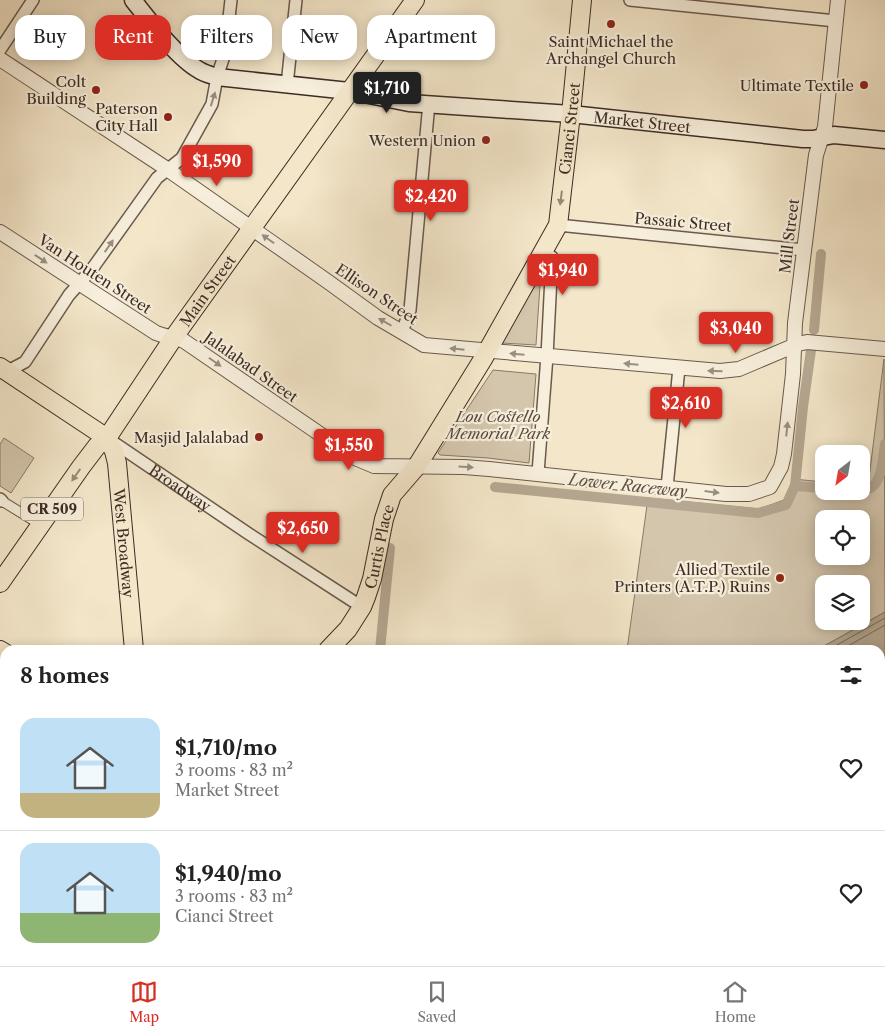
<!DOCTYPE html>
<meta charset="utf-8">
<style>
:root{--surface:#fff;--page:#f2f2f2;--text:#222;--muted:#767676;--line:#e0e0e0;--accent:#d93025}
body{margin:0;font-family:"Libre Caslon Text",serif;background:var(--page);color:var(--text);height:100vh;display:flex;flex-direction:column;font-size:19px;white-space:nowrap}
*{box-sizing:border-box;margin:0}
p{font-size:16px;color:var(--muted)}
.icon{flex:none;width:28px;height:28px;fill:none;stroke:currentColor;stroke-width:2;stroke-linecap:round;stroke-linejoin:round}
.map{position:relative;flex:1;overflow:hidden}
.side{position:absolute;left:0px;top:645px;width:885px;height:321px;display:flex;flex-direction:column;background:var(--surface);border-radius:15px 15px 0 0;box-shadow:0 2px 12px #0003}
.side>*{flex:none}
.guide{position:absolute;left:15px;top:15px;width:500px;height:45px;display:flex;gap:10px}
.needle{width:32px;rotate:211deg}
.controls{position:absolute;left:815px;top:445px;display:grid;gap:10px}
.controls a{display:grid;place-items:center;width:55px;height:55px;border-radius:10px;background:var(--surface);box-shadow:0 2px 12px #0003;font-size:25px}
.price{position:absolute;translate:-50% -42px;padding:0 11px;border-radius:5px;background:var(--accent);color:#fff;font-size:16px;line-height:32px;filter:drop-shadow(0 1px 2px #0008)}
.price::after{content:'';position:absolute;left:50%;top:30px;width:15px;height:11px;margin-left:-8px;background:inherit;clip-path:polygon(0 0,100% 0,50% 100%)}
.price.active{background:#222;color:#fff}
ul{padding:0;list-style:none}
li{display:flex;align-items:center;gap:15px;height:125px;padding:0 20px}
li+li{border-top:1px solid var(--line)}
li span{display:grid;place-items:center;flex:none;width:140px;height:100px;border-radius:15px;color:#555}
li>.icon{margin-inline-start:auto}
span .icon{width:60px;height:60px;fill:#fffc;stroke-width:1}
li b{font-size:21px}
h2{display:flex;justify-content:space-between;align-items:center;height:60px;padding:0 20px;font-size:21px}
.chip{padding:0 18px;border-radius:15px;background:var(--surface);box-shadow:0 2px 12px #0003;font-size:18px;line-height:45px}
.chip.active{background:var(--accent);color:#fff}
.dock{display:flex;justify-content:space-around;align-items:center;height:70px;border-top:1px solid var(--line);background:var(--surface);font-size:14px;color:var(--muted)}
.dock a{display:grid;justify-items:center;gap:2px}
.dock .active{color:var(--accent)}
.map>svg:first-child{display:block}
</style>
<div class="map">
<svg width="885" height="966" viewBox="0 0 885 966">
<rect width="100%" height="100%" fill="#f3e6c9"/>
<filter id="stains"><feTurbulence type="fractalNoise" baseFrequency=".004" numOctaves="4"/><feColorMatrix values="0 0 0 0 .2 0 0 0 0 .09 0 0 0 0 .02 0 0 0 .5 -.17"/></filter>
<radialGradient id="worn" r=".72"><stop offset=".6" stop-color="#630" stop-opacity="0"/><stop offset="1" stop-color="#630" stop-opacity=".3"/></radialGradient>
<path fill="#d4c6ad" stroke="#887969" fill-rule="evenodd" d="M541,270L536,345L502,343Z
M884,359L885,612L817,650H627L648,498L759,509L784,500L793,479L824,482V491H861V486H868ZM824,519H861V556H824ZM824,584H861V621H824Z
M493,370L536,374L529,463L488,458L440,455L438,453Z
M4,438L34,458L11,493L0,486V444Z
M885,668V836L880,827V672Z
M0,881L5,882V925H0Z
M501,961H664L668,966H498Z
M709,961H806L797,966H701Z"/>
<path fill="#b5a791" stroke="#857666" d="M885,612V668L880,672V650H817Z
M5,825V879L0,878V826Z"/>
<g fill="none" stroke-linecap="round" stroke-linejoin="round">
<path stroke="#796a5b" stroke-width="1" d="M828,650L885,618
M841,650L885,625"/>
<path stroke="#b5a791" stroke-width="10" d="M814,330L821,254
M795,486L803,407L811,350
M495,487L758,513L786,505L795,486L824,488
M861,490C883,492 882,459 885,444
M380,650L390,548"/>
<g stroke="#6a5a4e" stroke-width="11">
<path id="pedestrian" d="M2,501L41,525"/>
</g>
<g stroke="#6a5a4e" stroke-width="14">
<g id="minor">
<path d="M630,0L836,21"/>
<path d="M0,50L33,0"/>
<path d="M287,85L296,0"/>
<path d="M558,225L804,250"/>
<path d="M402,332L410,310L429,103"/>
<path d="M4,373L25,362L69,295L92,269L157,178L182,158L212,104L217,77L225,53L231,0"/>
<path id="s1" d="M110,440L249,534L362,607"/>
<path d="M538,473L547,356L552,257L543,251"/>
<path d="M667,487L679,368"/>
<path d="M0,499L2,501"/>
<path d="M219,961L235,966"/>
<path d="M820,961L821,966"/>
</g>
</g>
<g stroke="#6a5a4e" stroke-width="16">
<path id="tertiary" d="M0,59L167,169L327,281L378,318L424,345L720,371L739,369L798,344L807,342L885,349
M0,232L156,333C166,337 175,337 184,341L355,458L374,466L464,467L489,469L726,494H749L770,487L781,467L784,454L793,374L795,323L816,155L825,127L838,0
M0,931H5"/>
</g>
<g stroke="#3d2c25" stroke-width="19">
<g id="secondary">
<path id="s2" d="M133,0C149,20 177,58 199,70C205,74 211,75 217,77L349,91L409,103L571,114L803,139H813L834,135L885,140"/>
</g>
</g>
<g stroke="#3d2c25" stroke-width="20">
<g id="primary">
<path id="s3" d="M0,367L107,438L114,451L117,463L134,650"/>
<path id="s4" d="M0,583L81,467L97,446L107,438L174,337L415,0"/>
<path d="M0,650L5,653"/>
<path id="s5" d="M328,650L348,629L362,607L366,597L372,579L384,519L392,495L417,466L483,359L558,225L571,114L582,0"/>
<path d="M176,961L179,966"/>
</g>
</g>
<use href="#pedestrian" stroke="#f7efdc" stroke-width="9"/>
<use href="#minor" stroke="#f7efdc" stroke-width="11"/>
<use href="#tertiary" stroke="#f7efdc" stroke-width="14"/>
<use href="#secondary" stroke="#f7efdc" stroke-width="16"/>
<use href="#primary" stroke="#f3e6c9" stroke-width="18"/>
</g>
<defs><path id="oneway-solid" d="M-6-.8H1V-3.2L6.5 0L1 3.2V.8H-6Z" transform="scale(1.25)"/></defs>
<g fill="#9a8e80">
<use href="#oneway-solid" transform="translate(213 99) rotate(-73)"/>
<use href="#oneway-solid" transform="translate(268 239) rotate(-145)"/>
<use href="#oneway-solid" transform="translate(109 246) rotate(-55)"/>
<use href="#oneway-solid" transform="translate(41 259) rotate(34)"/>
<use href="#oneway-solid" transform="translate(385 322) rotate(-150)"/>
<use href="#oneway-solid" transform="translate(457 349) rotate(-174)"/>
<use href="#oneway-solid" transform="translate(517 354) rotate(-175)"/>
<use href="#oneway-solid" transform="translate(215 362) rotate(35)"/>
<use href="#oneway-solid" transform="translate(631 364) rotate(-175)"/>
<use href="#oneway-solid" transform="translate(715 371) rotate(-179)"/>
<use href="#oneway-solid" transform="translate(787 429) rotate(-84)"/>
<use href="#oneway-solid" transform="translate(466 467) rotate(3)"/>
<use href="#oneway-solid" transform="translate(712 492) rotate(7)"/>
</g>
<g fill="#988977">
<use href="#oneway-solid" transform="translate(561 198) rotate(97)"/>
<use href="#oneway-solid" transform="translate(76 475) rotate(125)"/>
</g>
<g fill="#8f2418" stroke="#f7efdc" stroke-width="2">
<circle cx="611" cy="24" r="5"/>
<circle cx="864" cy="85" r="5"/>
<circle cx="96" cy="90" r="5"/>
<circle cx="168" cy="117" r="5"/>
<circle cx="486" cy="140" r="5"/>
<circle cx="259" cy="437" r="5"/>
<circle cx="780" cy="578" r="5"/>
</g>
<g text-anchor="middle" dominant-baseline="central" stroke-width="4.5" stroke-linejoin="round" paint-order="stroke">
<rect fill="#f7efdc" stroke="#75665c" stroke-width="1" x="21" y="497.5" width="62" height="23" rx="4"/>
<g font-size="14" font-weight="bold" fill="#3d2c25">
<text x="52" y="509">CR 509</text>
</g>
<g font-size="15" fill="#3d2c25" stroke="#f7efdc" text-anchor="end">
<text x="611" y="41" text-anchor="middle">Saint Michael the<tspan x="611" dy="17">Archangel Church</tspan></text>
<text x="86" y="81">Colt<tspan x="86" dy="17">Building</tspan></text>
<text x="854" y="85">Ultimate Textile</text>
<text x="158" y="108">Paterson<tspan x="158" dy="17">City Hall</tspan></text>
<text x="476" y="140">Western Union</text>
<text x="249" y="437">Masjid Jalalabad</text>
<text x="770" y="569">Allied Textile<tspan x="770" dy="17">Printers (A.T.P.) Ruins</tspan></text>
</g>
<g font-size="15" fill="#3d2c25" stroke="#f7efdc">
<text stroke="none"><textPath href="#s2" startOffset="544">Market Street</textPath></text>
<text stroke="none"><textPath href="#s5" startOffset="586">Cianci Street</textPath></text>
<text transform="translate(683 222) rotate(5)">Passaic Street</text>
<text transform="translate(789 236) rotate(-83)">Mill Street</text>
<text transform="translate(95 274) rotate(33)">Van Houten Street</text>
<text stroke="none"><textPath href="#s4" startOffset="359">Main Street</textPath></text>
<text transform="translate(377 294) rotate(34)">Ellison Street</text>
<text transform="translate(251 367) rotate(35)">Jalalabad Street</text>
<text stroke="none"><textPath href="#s1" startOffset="85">Broadway</textPath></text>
<text stroke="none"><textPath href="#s3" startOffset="236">West Broadway</textPath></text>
<text stroke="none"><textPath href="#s5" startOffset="118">Curtis Place</textPath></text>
</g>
<g font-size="15" font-style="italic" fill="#5b4b40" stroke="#f7efdc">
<text x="498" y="416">Lou Costello<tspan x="498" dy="17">Memorial Park</tspan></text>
</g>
<g font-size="16" font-style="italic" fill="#615145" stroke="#f7efdc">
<text transform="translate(628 485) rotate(6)">Lower Raceway</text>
</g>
</g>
<rect width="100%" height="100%" filter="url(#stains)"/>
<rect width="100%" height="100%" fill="url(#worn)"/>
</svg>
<div class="controls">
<a><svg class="needle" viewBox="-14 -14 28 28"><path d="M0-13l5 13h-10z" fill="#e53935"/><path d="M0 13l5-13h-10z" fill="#767676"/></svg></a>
<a><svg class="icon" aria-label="locate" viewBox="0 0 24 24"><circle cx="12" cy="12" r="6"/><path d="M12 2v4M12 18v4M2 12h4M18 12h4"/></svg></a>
<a><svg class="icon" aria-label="layers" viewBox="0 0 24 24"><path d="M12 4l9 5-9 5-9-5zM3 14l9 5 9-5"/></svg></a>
</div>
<b class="price active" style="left:387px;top:114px">$1,710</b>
<b class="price" style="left:217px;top:187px">$1,590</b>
<b class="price" style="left:431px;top:222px">$2,420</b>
<b class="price" style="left:563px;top:296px">$1,940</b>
<b class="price" style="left:736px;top:354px">$3,040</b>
<b class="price" style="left:686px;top:429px">$2,610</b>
<b class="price" style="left:349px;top:471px">$1,550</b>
<b class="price" style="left:303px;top:554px">$2,650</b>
<div class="guide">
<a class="chip">Buy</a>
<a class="chip active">Rent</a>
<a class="chip">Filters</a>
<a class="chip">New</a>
<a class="chip">Apartment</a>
</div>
<section class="side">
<h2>8 homes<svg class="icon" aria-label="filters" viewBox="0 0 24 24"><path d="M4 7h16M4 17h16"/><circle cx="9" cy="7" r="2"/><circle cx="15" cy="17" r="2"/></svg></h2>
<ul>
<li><span style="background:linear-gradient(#bfe0f5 75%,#c2b280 0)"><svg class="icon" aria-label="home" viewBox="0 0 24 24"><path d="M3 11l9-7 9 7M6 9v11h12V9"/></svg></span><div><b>$1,710/mo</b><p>3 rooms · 83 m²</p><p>Market Street</p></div><svg class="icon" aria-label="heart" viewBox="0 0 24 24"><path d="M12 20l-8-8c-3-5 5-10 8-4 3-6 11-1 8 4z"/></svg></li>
<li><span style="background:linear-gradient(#bfe0f5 70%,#8fb573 0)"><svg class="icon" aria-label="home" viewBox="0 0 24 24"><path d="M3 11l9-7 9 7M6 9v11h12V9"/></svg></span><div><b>$1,940/mo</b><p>3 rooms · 83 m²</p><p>Cianci Street</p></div><svg class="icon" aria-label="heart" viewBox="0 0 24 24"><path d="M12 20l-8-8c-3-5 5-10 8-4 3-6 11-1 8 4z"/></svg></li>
</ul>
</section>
</div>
<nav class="dock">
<a class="active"><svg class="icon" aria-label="map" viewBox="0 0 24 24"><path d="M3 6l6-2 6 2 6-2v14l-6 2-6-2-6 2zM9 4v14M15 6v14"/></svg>Map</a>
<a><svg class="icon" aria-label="saved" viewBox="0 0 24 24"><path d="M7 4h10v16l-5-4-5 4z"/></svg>Saved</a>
<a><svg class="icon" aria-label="home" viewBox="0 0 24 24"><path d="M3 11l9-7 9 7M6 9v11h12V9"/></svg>Home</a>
</nav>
